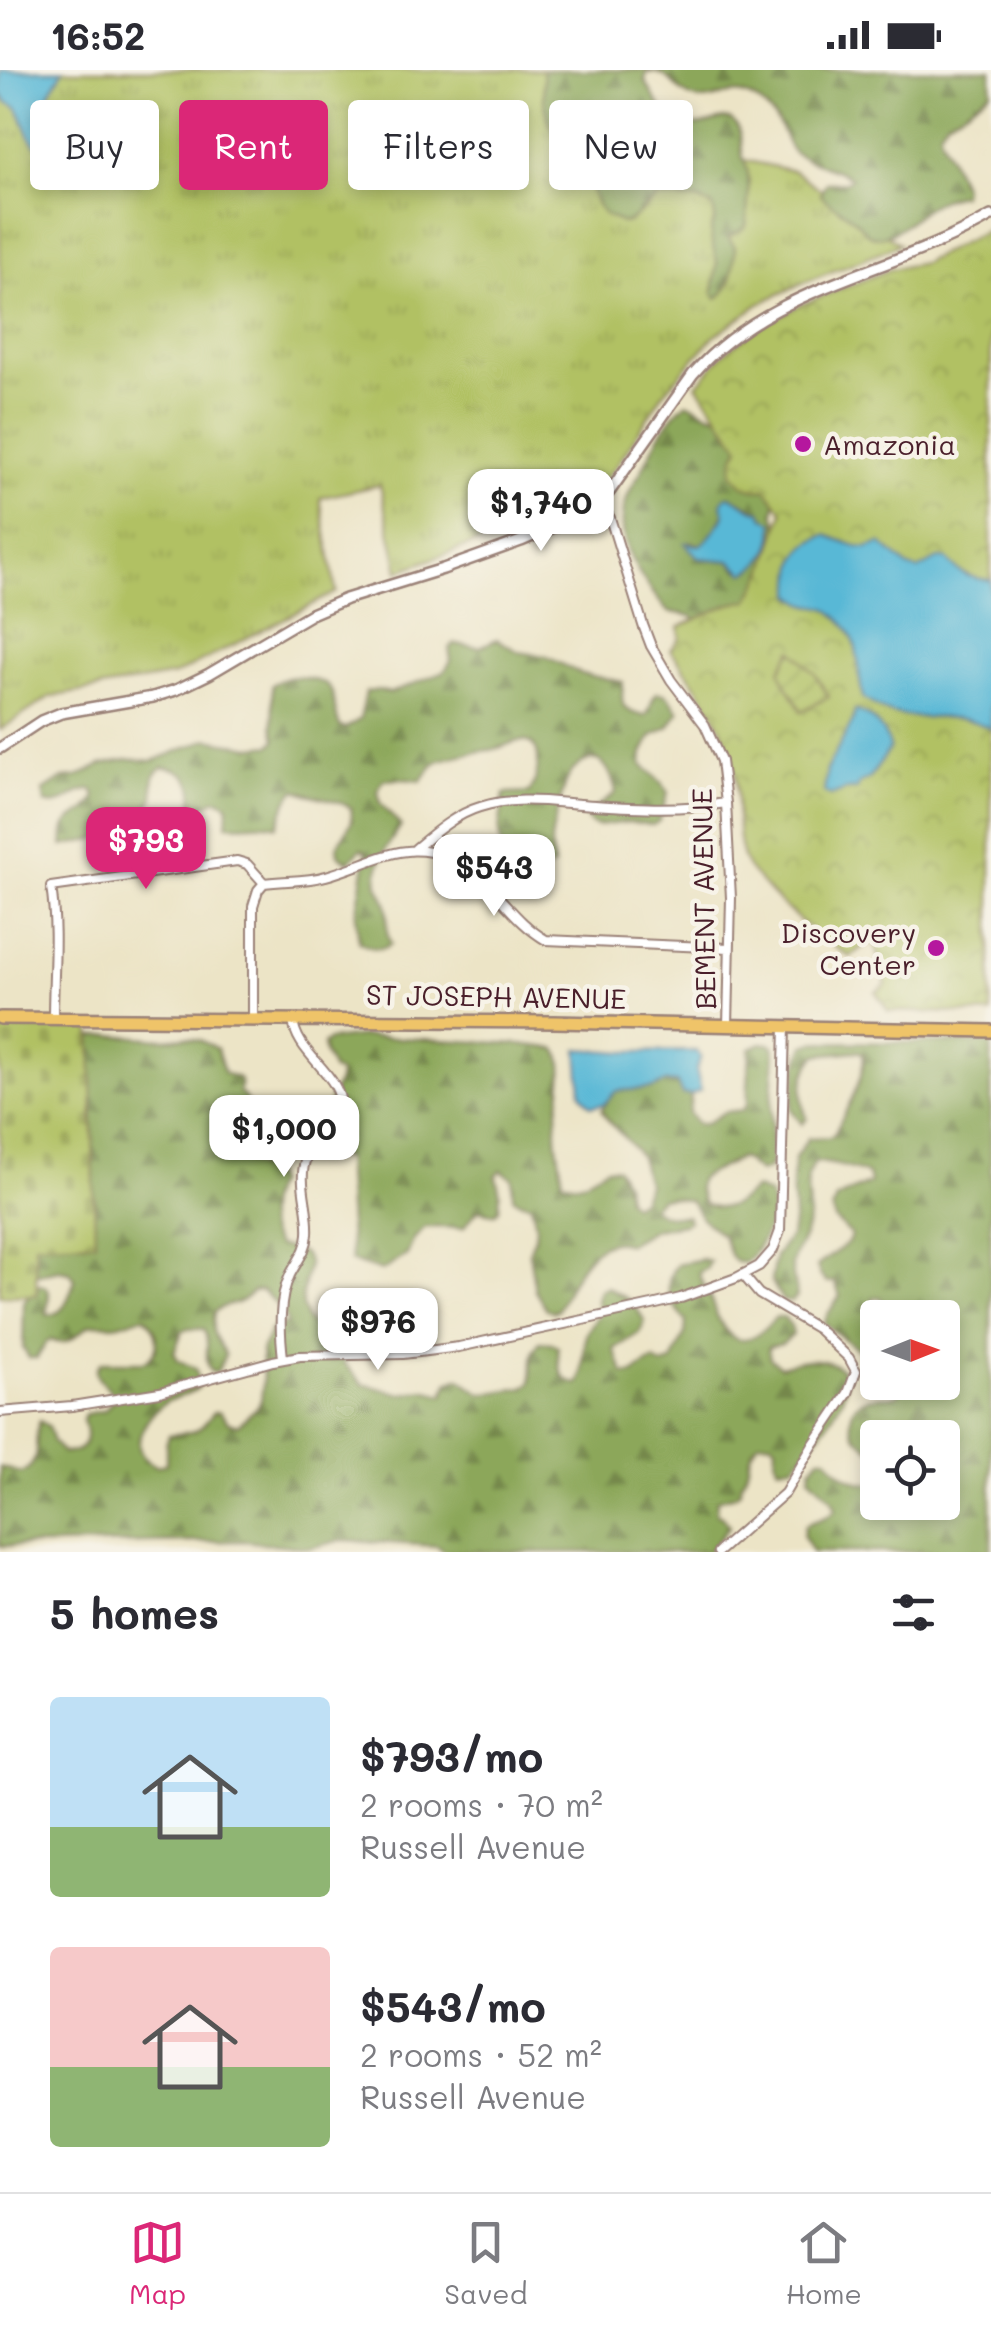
<!DOCTYPE html>
<meta charset="utf-8">
<style>
:root{--surface:#fff;--page:#f2f2f3;--text:#2b2b33;--muted:#7c7c81;--line:#e1e1e2;--accent:#db2777}
body{margin:0;font-family:Mali,sans-serif;background:var(--page);color:var(--text);height:100vh;display:flex;flex-direction:column;font-size:38px;white-space:nowrap}
*{box-sizing:border-box;margin:0}
p{font-size:32px;color:var(--muted)}
.icon{flex:none;width:55px;height:55px;fill:none;stroke:currentColor;stroke-width:2;stroke-linecap:round;stroke-linejoin:round}
.map{position:relative;height:1482px;overflow:hidden}
.panel{display:flex;flex-direction:column;background:var(--surface);flex:1}
.panel>*{flex:none}
.banner{position:absolute;left:30px;top:30px;width:932px;height:90px;display:flex;gap:20px}
.needle{width:65px;rotate:89deg}
.buttons{position:absolute;left:860px;top:1230px;display:grid;gap:20px}
.buttons a{display:grid;place-items:center;width:100px;height:100px;border-radius:10px;background:var(--surface);box-shadow:0 5px 15px #0003;font-size:50px}
.price{position:absolute;translate:-50% -85px;padding:0 22px;border-radius:20px;background:#fff;color:#222;font-size:32px;line-height:65px;filter:drop-shadow(0 2px 5px #0008)}
.price::after{content:'';position:absolute;left:50%;top:60px;width:30px;height:22px;margin-left:-15px;background:inherit;clip-path:polygon(0 0,100% 0,50% 100%)}
.price.on{background:var(--accent);color:#fff}
ul{padding:0;list-style:none}
li{display:flex;align-items:center;gap:30px;height:250px;padding:0 50px}
li span{display:grid;place-items:center;flex:none;width:280px;height:200px;border-radius:10px;color:#555}
li>.icon{margin-inline-start:auto}
span .icon{width:120px;height:120px;fill:#fffc;stroke-width:1}
li b{font-size:42px}
h2{display:flex;justify-content:space-between;align-items:center;height:120px;padding:0 50px;font-size:42px}
.pill{padding:0 35px;border-radius:10px;background:var(--surface);box-shadow:0 5px 15px #0003;font-size:35px;line-height:90px}
.pill.on{background:var(--accent);color:#fff}
.status{display:flex;justify-content:space-between;align-items:center;height:70px;padding:0 50px;background:var(--surface);direction:ltr}
.status svg{height:28px;fill:currentColor}
.menu{display:flex;justify-content:space-around;align-items:center;height:140px;border-top:2px solid var(--line);background:var(--surface);font-size:28px;color:var(--muted)}
.menu a{display:grid;justify-items:center;gap:5px}
.menu .on{color:var(--accent)}
.map>svg:first-child{display:block}
</style>
<div class="status"><b>16:52</b><svg viewBox="0 0 49 12"><path d="M0 12V9h3v3zM5 12V6h3v6zM10 12V3h3v9zM15 12V0h3v12zM26 1h20v11H26zM47 4h2v5h-2z"/></svg></div>
<div class="map">
<svg width="991" height="1482" viewBox="0 0 991 1482">
<defs>
<pattern id="grass-tufts" width="24" height="20" patternUnits="userSpaceOnUse" patternTransform="scale(2.5)"><rect width="24" height="20" fill="#b1c164"/><path d="M3 7l-1-3M5 7V3M7 7l1-3M15 17l-1-3M17 17v-4M19 17l1-3" fill="none" stroke="#9aa557"/></pattern>
<pattern id="forest-firs" width="22" height="20" patternUnits="userSpaceOnUse" patternTransform="scale(2.5)"><rect width="22" height="20" fill="#8ca75a"/><path d="M5 1l3.5 6h-7zM16 11l3.5 6h-7z" fill="#74874b"/></pattern>
<pattern id="cemetery-stones" width="16" height="16" patternUnits="userSpaceOnUse" patternTransform="scale(2.5)"><rect width="16" height="16" fill="#b1c164"/><path d="M2 7V4a2 2 0 0 1 4 0v3zM10 15v-3a2 2 0 0 1 4 0v3z" fill="#9aa557"/></pattern>
<pattern id="park-crowns" width="20" height="18" patternUnits="userSpaceOnUse" patternTransform="scale(2.5)"><rect width="20" height="18" fill="#b1c164"/><path d="M2 6a3 3 0 1 1 6 0M12 15a3 3 0 1 1 6 0" fill="none" stroke="#9aa557"/></pattern>
<pattern id="garden-furrows" width="10" height="10" patternUnits="userSpaceOnUse" patternTransform="scale(2.5)"><rect width="10" height="10" fill="#b1c164"/><path d="M-1 1l2-2M0 10L10 0M9 11l2-2" fill="none" stroke="#9aa557"/></pattern>
</defs>
<rect width="100%" height="100%" fill="#f7f3e8"/>
<filter id="ink" filterUnits="userSpaceOnUse"><feTurbulence type="fractalNoise" baseFrequency=".01" numOctaves="2"/><feDisplacementMap in="SourceGraphic" scale="20" xChannelSelector="R" yChannelSelector="G"/><feConvolveMatrix kernelMatrix="1 2 1 2 8 2 1 2 1" color-interpolation-filters="sRGB"/></filter>
<filter id="wash" filterUnits="userSpaceOnUse"><feTurbulence type="fractalNoise" baseFrequency=".0048" numOctaves="4" result="noise"/><feDisplacementMap in="SourceGraphic" scale="40" xChannelSelector="R" yChannelSelector="G"/><feGaussianBlur stdDeviation="2.25" result="paint"/><feColorMatrix in="noise" values="0 0 0 0 0 0 0 0 0 0 0 0 0 0 0 0 0 1.4 0 .05"/><feComposite in="paint" operator="in"/></filter>
<g filter="url(#wash)">
<rect width="100%" height="100%" fill="#ece4c6"/>
<path fill="url(#grass-tufts)" stroke="#7e7048" stroke-width="2.5" d="M0,0H546L713,83L794,101L900,174L796,216L762,232L714,266L662,325L617,395L588,427L526,455L399,501L380,415L320,428L336,522L175,605L50,627L0,660Z"/>
<path fill="url(#forest-firs)" stroke="#6b6342" stroke-width="2.5" fill-rule="evenodd" d="M543,0H991V21L964,41L947,50L940,61L941,68L963,117L962,124C949,126 936,131 925,139C911,148 889,174 869,165C863,161 858,152 852,148C842,139 829,135 820,124L826,113L846,112L851,108C834,97 810,94 794,82C787,77 786,69 783,62C777,48 760,29 745,25C722,18 710,40 685,24C671,15 667,0 647,3L645,10C658,36 670,59 702,55C709,54 718,49 725,49C741,49 741,70 742,81C742,89 747,96 748,104C750,119 747,137 747,152L745,158L728,167L735,177C733,194 733,218 717,228L713,223L717,192L712,173L711,160L715,149L713,136L696,130L658,127L629,152L622,153L605,145L597,135L591,118L576,98L572,87L556,67L550,55L544,31Z
M687,332L709,343L739,352L784,428L776,435L774,442L792,501L712,561L691,546L667,541C640,506 609,470 629,423C633,413 640,405 644,396C655,373 667,348 687,332ZM730,426L749,436L763,446L738,499L731,491L699,488L691,472L700,475C715,466 726,443 730,426Z
M497,569L519,582L545,586L582,604L623,612C621,638 620,639 645,646C652,639 650,630 657,623C669,622 673,633 679,642L669,657L652,666L643,683L642,695L661,712L668,723L659,751L653,755L629,752L597,756L591,754L587,749C591,735 606,734 616,722C612,705 603,680 582,693C575,698 570,702 567,710C562,723 552,759 551,772C551,780 553,789 554,796L537,804L523,806C492,769 498,770 504,724L529,723C538,710 547,670 521,671C511,671 501,679 490,680C481,681 443,688 437,692C431,697 426,705 421,711L403,709L383,710L378,721L380,733L401,756C390,771 375,793 378,814C380,822 386,828 387,836C389,849 384,862 391,874C380,882 369,878 359,872L356,846L367,781L361,779L349,792L338,784L337,777L352,751L351,738C336,728 314,728 297,720C286,725 283,745 277,756C257,750 244,757 227,754L228,734L217,729L198,739L192,735C197,714 186,698 163,697C150,705 153,716 154,729L147,739L115,746L103,768L63,776C64,770 63,764 65,758C69,744 87,748 96,726L92,720C73,719 64,740 45,733L43,721L63,708L77,707L101,695L128,689L153,691L208,669L252,677L271,675L276,670L273,657L272,615C283,608 290,606 304,608C343,613 328,627 340,656L346,658L360,649L366,622L378,620L390,623L444,602L451,591L449,578L454,574L480,577Z
M110,965L164,969L185,967L200,970L217,979L224,1003L239,1008L241,1014L239,1022C249,1029 251,1040 251,1052L231,1061L226,1072C241,1092 251,1092 272,1103L276,1113C264,1131 263,1158 277,1176C334,1182 293,1209 304,1242C306,1248 307,1252 313,1255C319,1259 329,1261 336,1264L345,1294L363,1314L402,1324L424,1320L444,1325L448,1313L459,1308L482,1324L524,1318L531,1312C533,1296 528,1284 540,1272L552,1273L558,1277C559,1293 558,1313 579,1314L582,1303L586,1264L599,1244L597,1230L600,1220L607,1217L632,1232L645,1251L640,1263L614,1279L624,1304H633L645,1295L654,1291L662,1295L672,1292L685,1263L686,1251C671,1235 660,1212 678,1194L702,1189L710,1191L707,1198L699,1202C700,1214 707,1219 711,1230C725,1272 743,1286 776,1247H784L791,1256L793,1265L782,1274L768,1277L770,1288L780,1296C799,1290 816,1286 835,1295C871,1312 808,1378 794,1395L778,1397L775,1389L776,1376L771,1371L759,1372C744,1388 752,1391 745,1406C739,1420 741,1407 740,1421L735,1425L717,1430L716,1443L723,1447L729,1457L708,1482H445L437,1476L342,1470L310,1478L243,1471L0,1476V1397L21,1403C45,1391 31,1371 40,1351L48,1356L53,1372L63,1383C87,1383 90,1368 82,1349L85,1344L105,1340L111,1332L110,1320C102,1311 88,1304 102,1292H144C163,1280 159,1261 145,1247C134,1247 126,1254 114,1255C105,1255 98,1253 89,1255C76,1265 68,1278 51,1270L46,1273L37,1288H29L23,1278L24,1231L40,1215L46,1217L49,1223L47,1245C66,1246 69,1224 75,1210L70,1202L59,1200L37,1205L30,1202L25,1194L76,967ZM262,1220L283,1241L287,1253L271,1260L261,1281L263,1313L261,1330L258,1336L238,1355L228,1352L220,1342H214C195,1367 196,1360 169,1365L166,1374V1394L156,1396C152,1393 146,1391 143,1386C131,1370 149,1345 162,1335C173,1326 188,1327 199,1317L196,1299L178,1290L174,1282L182,1262L188,1259H203C212,1272 202,1290 211,1302H217L225,1285C216,1264 210,1269 214,1242C229,1230 236,1240 253,1221Z
M362,966L521,974L557,979C570,997 556,1038 556,1060C556,1077 561,1094 563,1110C579,1120 593,1105 607,1097L617,1098L625,1113L627,1129L633,1135L641,1130L648,1114C642,1104 644,1092 638,1084C627,1068 611,1057 601,1040L615,1021L653,1018L666,1012L677,1013L682,1024L691,1025L689,1043L697,1054H706L724,1042L743,1040L747,1035L750,978L761,973L772,974L775,984L772,1024L771,1094L768,1099L760,1102C752,1098 749,1092 741,1088L703,1106L699,1110L698,1119L704,1134C731,1143 734,1134 755,1119L769,1124C779,1144 761,1178 745,1193L736,1192L730,1185L723,1166L701,1148L691,1131L672,1127L660,1128L652,1137C660,1146 675,1147 686,1146L689,1151L684,1154L654,1159L628,1174C592,1160 569,1215 558,1240L552,1242L546,1239L535,1221L529,1182L535,1166L536,1155L531,1134L518,1131L513,1127L512,1108L501,1100L496,1106L500,1123L499,1140L494,1144L478,1140L463,1158L425,1157L414,1169L407,1185L382,1201L351,1191L345,1088L322,1083L319,1070L321,1056L329,1046L330,1029L338,1011L339,1003L333,1001L324,983L323,974L329,970Z
M816,972L991,973V1482H812L803,1466L805,1455C817,1449 827,1449 836,1439L831,1428L810,1407L811,1398L820,1387H827C839,1405 855,1415 877,1414V1385C871,1379 863,1374 857,1367C853,1363 852,1359 851,1352C850,1325 877,1326 897,1326L905,1316V1313L942,1312V1248L895,1247L880,1227L873,1228L870,1247L877,1272L874,1280L863,1284L824,1253C827,1242 834,1236 840,1226L835,1212H826L820,1205L817,1196L848,1173L851,1165L835,1150L832,1139L836,1129L870,1113L868,1105C861,1100 826,1092 816,1092C801,1108 810,1127 809,1147C808,1165 796,1177 792,1194C791,1203 796,1217 797,1226L792,1232L783,1231L771,1211L775,1186L791,1165L794,1146L792,1109L795,1088L808,1068L830,1067L835,1063C845,1041 867,1006 863,983L857,981L816,985C801,1004 799,1027 807,1049L802,1054L791,1039L798,994L805,975ZM878,1368H942V1432H878Z"/>
<path fill="url(#cemetery-stones)" stroke="#7e7048" stroke-width="2.5" d="M0,958H91L95,1172L35,1174L37,1225L0,1226Z"/>
<path fill="url(#park-crowns)" stroke="#7e7048" stroke-width="2.5" d="M991,158V944L888,941L876,922L886,915L873,869L850,887C817,865 787,843 761,812C756,807 750,801 746,794C734,770 739,736 736,710C730,658 700,621 671,580L680,568L679,557L727,535L749,530L764,502L783,442L766,419C748,421 743,416 732,403L734,388L740,377L697,315L723,284L753,261L802,234L891,199L922,193Z"/>
<path fill="url(#garden-furrows)" stroke="#7e7048" stroke-width="2.5" d="M792,580L815,604L829,627L801,641C795,626 785,617 780,601Z"/>
<path fill="#58b8d6" stroke="#516c80" stroke-width="2.5" d="M0,0H63C59,11 51,16 48,28C36,63 67,72 81,97L69,108L63,106L58,97L47,90L30,67L18,38L6,32L0,22Z
M730,426L754,440L761,441L763,446L773,452C776,474 765,494 745,503L731,491L699,488L685,473C690,473 695,476 700,475C706,474 721,451 725,445L722,434L725,427Z
M826,465L858,477L867,478L881,473L908,497L918,500L938,489H946C960,504 971,509 991,510V659C953,638 920,655 885,641C877,638 870,632 863,628C855,593 865,566 829,540C823,535 814,537 806,534C801,532 797,528 793,525C792,495 795,476 826,465Z
M855,640C873,646 885,660 890,678L870,708L859,714L857,719L846,720L831,726L824,723L827,699L853,651Z
M578,979L626,982L696,981L701,987L696,999L701,1020L691,1025L682,1024L677,1013L666,1012L653,1018L616,1021L604,1034L591,1036L581,1023Z"/>
</g>
<g filter="url(#ink)">
<g fill="none" stroke-linecap="round" stroke-linejoin="round">
<g stroke="#9b8278" stroke-width="12">
<path id="minor" d="M600,432L610,448L643,555L651,576L671,610L705,655L721,691L726,733L731,828L728,955
M415,779C434,763 456,744 480,737C517,725 557,733 595,735C639,738 682,740 726,733
M264,813C285,810 305,812 326,806C382,790 416,760 472,802C499,822 516,853 546,870L729,878
M53,948C53,904 58,861 51,817L237,791L247,794L264,813
M253,948V836L258,820L264,813
M283,1288C280,1262 278,1230 290,1205C297,1191 307,1181 308,1164C310,1139 297,1112 306,1088C314,1067 340,1069 341,1041C344,1004 295,985 293,949
M0,1342L72,1336L160,1322L273,1291L300,1286L403,1284L459,1277L652,1235L681,1228L736,1208L759,1196L773,1180L780,1161L785,956
M718,1482L785,1423L813,1375L848,1323L856,1301L849,1288L818,1259L759,1224L743,1205"/>
</g>
<g stroke="#9b8278" stroke-width="14">
<path id="tertiary" d="M0,678L41,651L61,643L153,627L176,620L209,604L311,544L346,529L443,499L521,471L579,446L600,432L610,421L693,304C770,216 894,203 991,146"/>
</g>
<g stroke="#9b8278" stroke-width="16">
<path id="primary" d="M0,948L554,952L991,961"/>
</g>
<use href="#minor" stroke="#fff" stroke-width="8"/>
<use href="#tertiary" stroke="#fff" stroke-width="9"/>
<use href="#primary" stroke="#efc469" stroke-width="11"/>
</g>
</g>
<g fill="#b5179e" stroke="#f7f3e8" stroke-width="4">
<circle cx="803" cy="374" r="10"/>
<circle cx="936" cy="878" r="10"/>
</g>
<g text-anchor="middle" dominant-baseline="central" stroke-width="9" stroke-linejoin="round" paint-order="stroke">
<g font-size="28" fill="#4a1f2b" stroke="#f7f3e8" text-anchor="start">
<text x="823" y="374">Amazonia</text>
<text x="916" y="862" text-anchor="end">Discovery<tspan x="916" dy="32">Center</tspan></text>
</g>
<g font-size="28" fill="#4a1f2b" stroke="#f7f3e8">
<text transform="translate(703 829) rotate(-91)">BEMENT AVENUE</text>
<text transform="translate(496 926) rotate(1)">ST JOSEPH AVENUE</text>
</g>
</g>
</svg>
<div class="buttons">
<a><svg class="needle" viewBox="-14 -14 28 28"><path d="M0-13l5 13h-10z" fill="#e53935"/><path d="M0 13l5-13h-10z" fill="#7c7c81"/></svg></a>
<a><svg class="icon" aria-label="locate" viewBox="0 0 24 24"><circle cx="12" cy="12" r="6"/><path d="M12 2v4M12 18v4M2 12h4M18 12h4"/></svg></a>
</div>
<b class="price" style="left:541px;top:484px">$1,740</b>
<b class="price on" style="left:146px;top:822px">$793</b>
<b class="price" style="left:494px;top:849px">$543</b>
<b class="price" style="left:284px;top:1110px">$1,000</b>
<b class="price" style="left:378px;top:1303px">$976</b>
<div class="banner">
<a class="pill">Buy</a>
<a class="pill on">Rent</a>
<a class="pill">Filters</a>
<a class="pill">New</a>
</div>
</div>
<section class="panel">
<h2>5 homes<svg class="icon" aria-label="filters" viewBox="0 0 24 24"><path d="M4 7h16M4 17h16"/><circle cx="9" cy="7" r="2"/><circle cx="15" cy="17" r="2"/></svg></h2>
<ul>
<li><span style="background:linear-gradient(#bfe0f5 65%,#8fb573 0)"><svg class="icon" aria-label="home" viewBox="0 0 24 24"><path d="M3 11l9-7 9 7M6 9v11h12V9"/></svg></span><div><b>$793/mo</b><p>2 rooms · 70 m²</p><p>Russell Avenue</p></div></li>
<li><span style="background:linear-gradient(#f6c9c9 60%,#8fb573 0)"><svg class="icon" aria-label="home" viewBox="0 0 24 24"><path d="M3 11l9-7 9 7M6 9v11h12V9"/></svg></span><div><b>$543/mo</b><p>2 rooms · 52 m²</p><p>Russell Avenue</p></div></li>
</ul>
</section>
<nav class="menu">
<a class="on"><svg class="icon" aria-label="map" viewBox="0 0 24 24"><path d="M3 6l6-2 6 2 6-2v14l-6 2-6-2-6 2zM9 4v14M15 6v14"/></svg>Map</a>
<a><svg class="icon" aria-label="saved" viewBox="0 0 24 24"><path d="M7 4h10v16l-5-4-5 4z"/></svg>Saved</a>
<a><svg class="icon" aria-label="home" viewBox="0 0 24 24"><path d="M3 11l9-7 9 7M6 9v11h12V9"/></svg>Home</a>
</nav>
